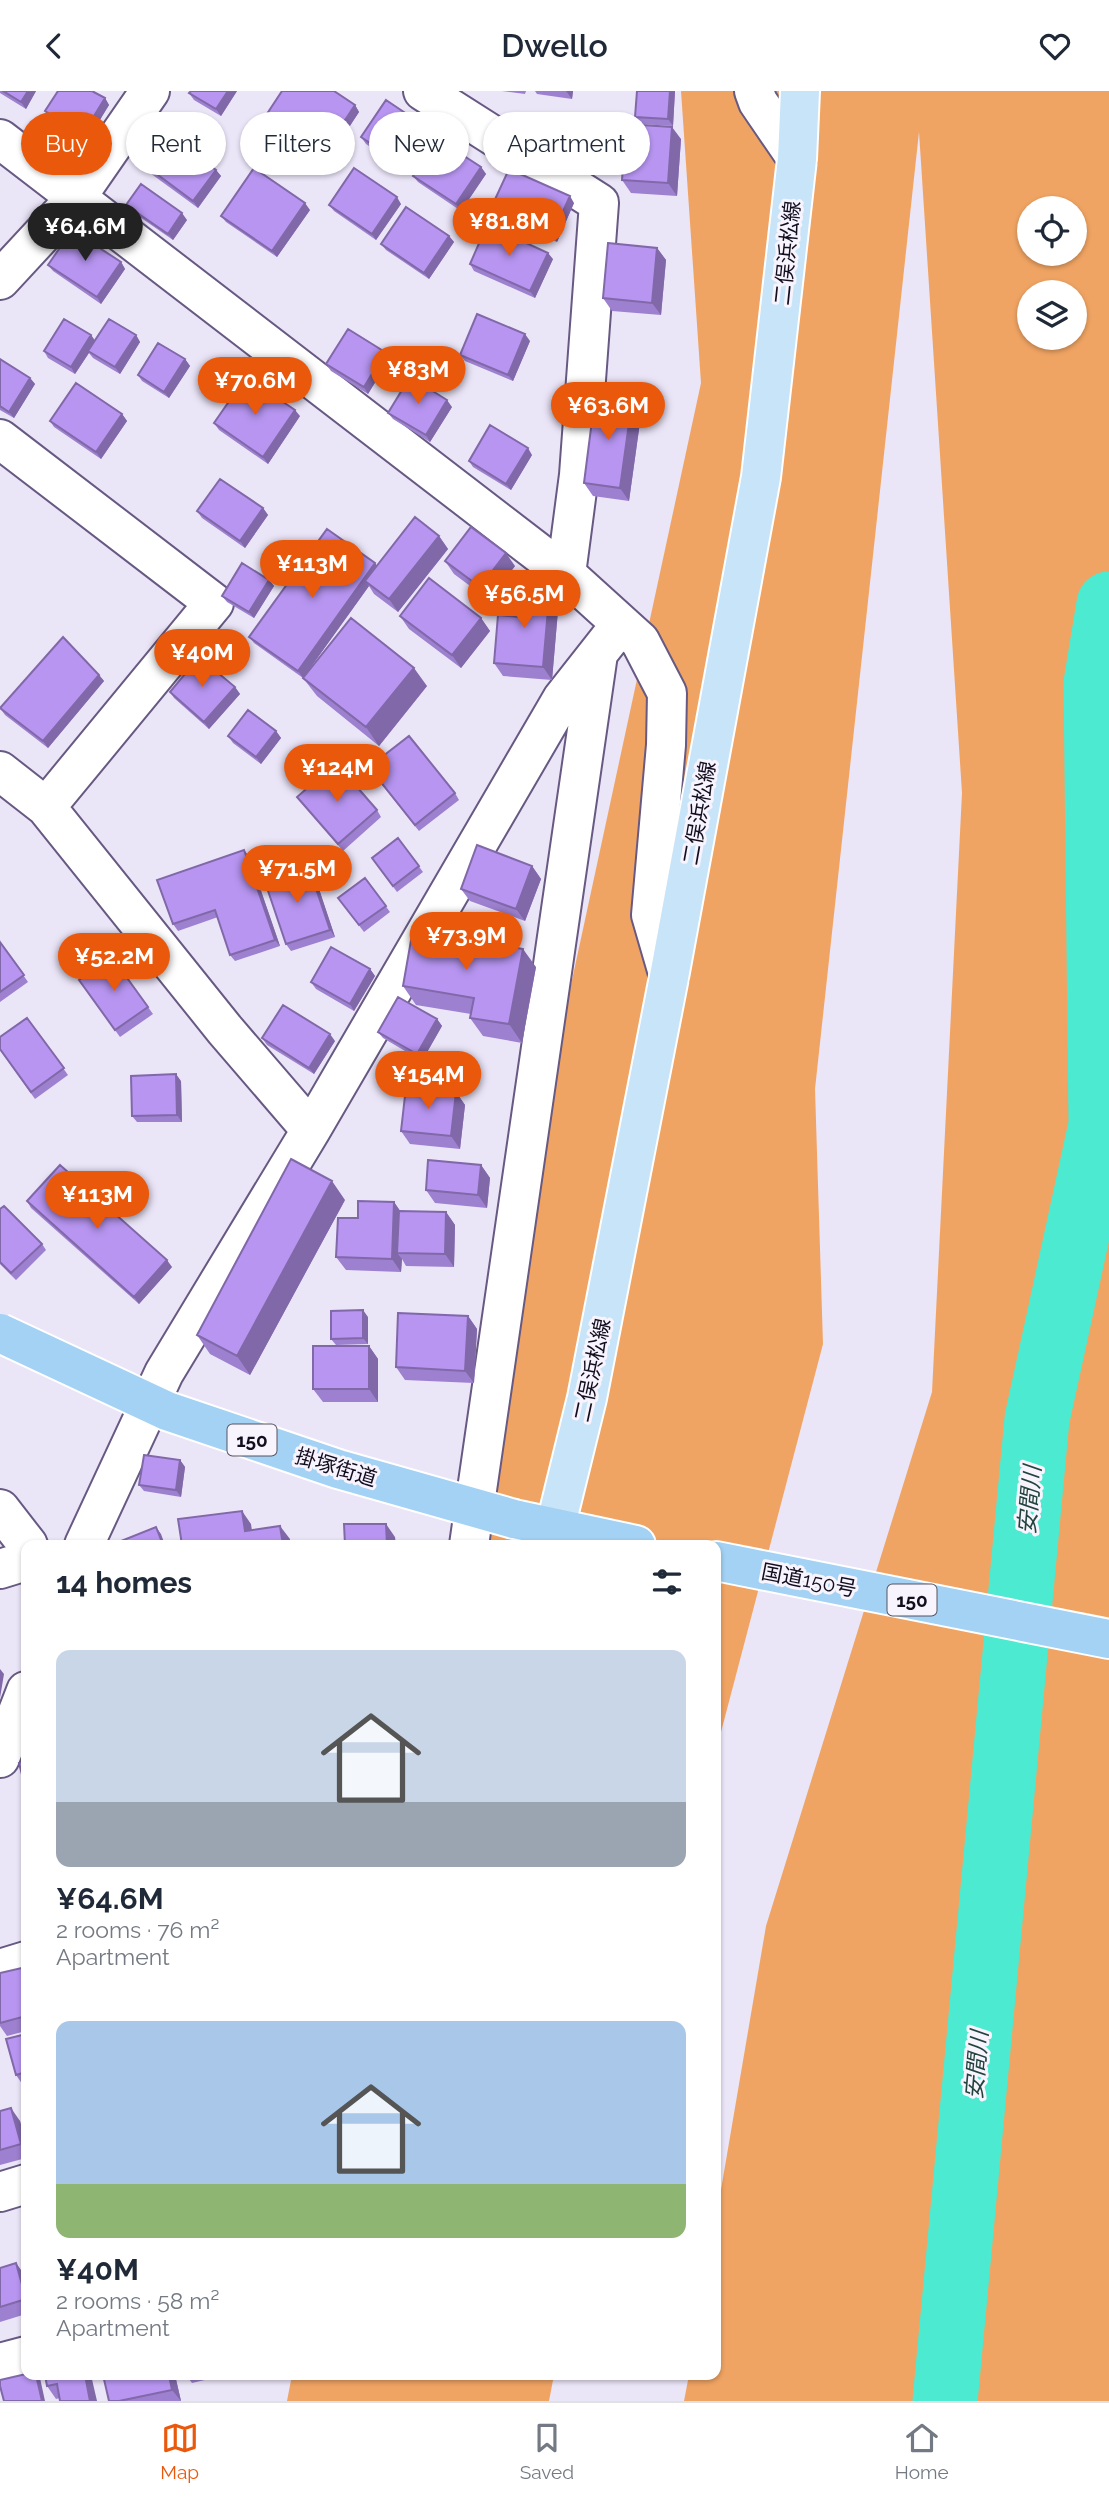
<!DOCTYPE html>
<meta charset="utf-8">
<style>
:root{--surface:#fff;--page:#f2f2f3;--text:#1f2937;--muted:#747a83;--line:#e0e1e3;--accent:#ea580c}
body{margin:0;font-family:Raleway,"Noto Sans JP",sans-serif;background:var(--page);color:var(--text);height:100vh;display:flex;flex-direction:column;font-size:26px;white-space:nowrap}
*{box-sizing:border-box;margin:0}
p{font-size:23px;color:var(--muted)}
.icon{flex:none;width:38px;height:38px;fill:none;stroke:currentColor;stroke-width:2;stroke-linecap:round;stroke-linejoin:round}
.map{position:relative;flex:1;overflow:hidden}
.drawer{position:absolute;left:21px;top:1449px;width:700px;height:840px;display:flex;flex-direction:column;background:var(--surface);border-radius:14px;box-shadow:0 2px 5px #0004}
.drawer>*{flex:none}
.hud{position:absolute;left:21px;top:21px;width:700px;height:63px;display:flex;gap:14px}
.controls{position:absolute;left:1017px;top:105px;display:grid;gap:14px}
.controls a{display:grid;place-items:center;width:70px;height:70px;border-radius:50%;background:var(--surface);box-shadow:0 2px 5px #0004;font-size:35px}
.price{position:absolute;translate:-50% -60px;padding:0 16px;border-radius:24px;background:var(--accent);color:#fff;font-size:23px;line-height:46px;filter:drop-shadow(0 2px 4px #0008)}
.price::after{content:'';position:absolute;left:50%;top:42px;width:21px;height:16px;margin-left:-10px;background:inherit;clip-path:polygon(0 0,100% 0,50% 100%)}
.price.active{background:#222;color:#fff}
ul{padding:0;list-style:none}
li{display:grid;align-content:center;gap:14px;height:371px;padding:0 35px}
li span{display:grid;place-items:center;height:217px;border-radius:14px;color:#555}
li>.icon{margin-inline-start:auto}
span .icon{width:126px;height:126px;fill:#fffc;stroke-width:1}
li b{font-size:30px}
h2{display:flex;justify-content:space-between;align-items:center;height:84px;padding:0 35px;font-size:30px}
.pill{padding:0 24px;border-radius:32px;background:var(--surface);box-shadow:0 2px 5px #0004;font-size:24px;line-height:63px}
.pill.active{background:var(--accent);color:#fff}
header{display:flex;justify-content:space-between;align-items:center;height:91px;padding:0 35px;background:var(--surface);font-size:32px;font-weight:600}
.dock{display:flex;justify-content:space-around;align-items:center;height:98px;border-top:2px solid var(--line);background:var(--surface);font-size:19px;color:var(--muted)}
.dock a{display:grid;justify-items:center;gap:4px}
.dock .active{color:var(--accent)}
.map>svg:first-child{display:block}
</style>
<header><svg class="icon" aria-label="back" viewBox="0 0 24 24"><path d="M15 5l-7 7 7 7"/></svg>Dwello<svg class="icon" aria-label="heart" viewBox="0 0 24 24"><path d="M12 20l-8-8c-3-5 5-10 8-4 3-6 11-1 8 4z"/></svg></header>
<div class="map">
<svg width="1109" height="2310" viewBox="0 0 1109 2310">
<rect width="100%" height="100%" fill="#ebe5f8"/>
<path fill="#f0a463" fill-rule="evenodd" d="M681,0H1109V2310H684L689,2284H716V2128L766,1835L932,1301L962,702L919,41L815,998L823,1253L716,1660V1454H456L510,1176L701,292ZM1029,117H1074V163H1029ZM1029,201H1074V247H1029Z
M292,2284H554L549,2310H287Z"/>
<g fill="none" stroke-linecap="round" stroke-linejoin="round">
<path stroke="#4cead1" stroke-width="65" d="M945,2310L1037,1328L1101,1034L1096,592L1109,513"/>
<g stroke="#675982" stroke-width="42">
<path id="minor" d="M423,0L599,112L579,384L566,483
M754,0L758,11L797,68
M0,48L566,483L640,550L667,602L666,654L651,824L669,886
M0,189L76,107L150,0
M0,348L214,512L46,716
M0,680L46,716L225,939L311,1039
M0,1418L28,1454
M84,1454L164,1282L311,1039L562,608L621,533
M469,1454L598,563
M0,1478L26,1470
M0,1667L26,1600
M0,1878L26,1870
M0,2101L26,2093
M0,2272L26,2265"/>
</g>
<g stroke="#fff" stroke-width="42">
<path id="major" d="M555,1437L587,1307L669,886L761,386L797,68L800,0"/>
</g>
<g stroke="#fff" stroke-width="42">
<path id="highway" d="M514,1428L636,1454
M716,1470L1109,1548"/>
</g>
<use href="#minor" stroke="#fff" stroke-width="38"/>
<use href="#major" stroke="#c8e4f8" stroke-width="38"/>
<use href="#highway" stroke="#a3d2f4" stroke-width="38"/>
<g stroke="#fff" stroke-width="42" stroke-linecap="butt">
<path id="highway-bridge" d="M0,1242L167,1320L338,1378L514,1428"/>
</g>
<use href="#highway-bridge" stroke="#a3d2f4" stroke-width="38"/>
</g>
<path fill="#9d80cf" d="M0,0H36L26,18L0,2Z
M237,0L221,25L194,9L189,2Z
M502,0H526L525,3Z
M535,0H573L572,8L537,3Z
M675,0L673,35L640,33L635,26Z
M105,7L109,14L87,50L50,27L45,20Z
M355,14L359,21L321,79L264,42L259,35Z
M434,44L409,81L366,53L361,46Z
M681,48L677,105L631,102L622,89Z
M146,75L216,79L221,85L198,117L150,82Z
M481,76L486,83L461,120L418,91L413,85Z
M574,112L557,151L496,123L491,117Z
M401,113L376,149L334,120L329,114Z
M126,114L187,129L173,149L131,120Z
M310,119L277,166L226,131L221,125Z
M449,145L454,151L429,188L386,159L381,153Z
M657,157L666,169L661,224L612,220L603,207Z
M553,168L535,207L474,180L470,173Z
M121,171L125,178L101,213L53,180L48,174Z
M91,244L95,250L136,244L140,251L120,283L93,267L89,262L75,283L48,267L44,260Z
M530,250L513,290L465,270L460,264Z
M390,267L368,303L331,280L326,273Z
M0,268L30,287L35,293L14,327L0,319Z
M185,268L190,275L169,307L142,290L138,284Z
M632,311L641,324L629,410L593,405L584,392Z
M452,316L430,351L393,328L388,322Z
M122,323L127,330L101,368L54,336L50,330Z
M300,325L268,373L219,339L214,332Z
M532,364L511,399L473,376L469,370Z
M263,417L268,424L245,457L202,427L197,420Z
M439,445L448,458L398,521L374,503L369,495L303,587L254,552L249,546L375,472L377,475Z
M445,470L515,475L489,509L454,483Z
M269,489L274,495L254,527L227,511L222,505Z
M559,508L552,589L503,585L494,572L519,526Z
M400,525L481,527L490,540L461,577L409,538Z
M99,584L104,590L48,657L5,624L0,617Z
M303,587L427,595L379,655L317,605Z
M235,596L240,603L209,638L174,607L170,601Z
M276,640L281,647L261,673L233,652L228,645Z
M373,683L455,702L459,709L419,740Z
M297,706L377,719L381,726L343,760Z
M398,747L423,781L397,801L372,767Z
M249,765L280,855L235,870L230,864L218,826L178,840L173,833Z
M532,775L541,788L525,830L470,810L461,798Z
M313,780L335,846L291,860L286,853Z
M365,787L390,821L364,841L338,807Z
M0,851L28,891L0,911Z
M112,866L153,923L120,946L79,889Z
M536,876L522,952L483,945L470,927L471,923L416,914L403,895Z
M370,878L375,885L354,920L316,898L311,891Z
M27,927L68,984L35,1008L0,959Z
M437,928L442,935L422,970L383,947L378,941Z
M262,947L335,950L314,983L267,954Z
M181,990L182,1031H137L132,1025Z
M456,1001L465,1014L460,1058L410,1053L401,1040Z
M481,1074L490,1087L487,1117L435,1112L426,1099Z
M345,1109L250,1284L210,1263L197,1244Z
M27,1110L172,1176L139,1213L31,1117Z
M394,1111L400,1120L446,1121L455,1134L454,1176L406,1175L402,1168L401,1181L346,1179L336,1166Z
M0,1118L42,1153L46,1159L16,1189L0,1173Z
M468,1225L477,1238L474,1292L405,1289L396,1276Z
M368,1226V1253L336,1254L331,1248Z
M369,1255L378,1268V1311H323L313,1298Z
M180,1369L185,1376L181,1406L144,1400L139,1394Z
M26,1876V1940L7,1945L0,1935V1882Z
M26,1943V1997H25L16,1984Z
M0,2020L20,2030L26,2053V2067L0,2074Z
M16,2172L25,2185L26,2190V2223L0,2231V2177Z
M45,2284L97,2310L60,2307L56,2308L47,2295Z
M103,2284H175L181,2310H109Z
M186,2284H212L213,2287L192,2292Z"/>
<path fill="#8068a9" d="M28,0H36L26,18L21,11Z
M228,0H237L221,25L216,18Z
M566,0H573L572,8Z
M670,0H675L673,35L668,28Z
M105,7L109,14L87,50L83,43Z
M355,14L359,21L321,79L316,73Z
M672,36L681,48L677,105L668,92Z
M429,38L434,44L409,81L404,75Z
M481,76L486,83L461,120L456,113Z
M216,79L221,85L198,117L193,110Z
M570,105L574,112L557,151L552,144Z
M397,106L401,113L376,149L372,143Z
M305,112L310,119L277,166L272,160Z
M182,122L187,129L173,149L168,143Z
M449,145L454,151L429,188L424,182Z
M657,157L666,169L661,224L652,212Z
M548,162L553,168L535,207L530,200Z
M121,171L125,178L101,213L97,206Z
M525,243L530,250L513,290L508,284Z
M91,244L96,251L75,283L71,276Z
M136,244L140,251L120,283L115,276Z
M385,261L390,267L368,303L364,296Z
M185,268L190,275L169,307L164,301Z
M30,287L35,293L14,327L9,321Z
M447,309L452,316L430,351L426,344Z
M632,311L641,324L629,410L620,397Z
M295,319L300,325L268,373L263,366Z
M122,323L127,330L101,368L96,361Z
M528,357L532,364L511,399L506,393Z
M263,417L268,424L245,457L240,450Z
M439,445L448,458L398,521L389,508Z
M506,462L515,475L489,509L480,496Z
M375,472L380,479L365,490L369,495L303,587L298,580Z
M269,489L274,495L254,527L249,521Z
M550,495L559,508L552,589L543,576Z
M481,527L490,540L461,577L452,564Z
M414,577L427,595L379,655L366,636Z
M99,584L104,590L48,657L43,650Z
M235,596L240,603L209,638L204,631Z
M276,640L281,647L261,673L256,666Z
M244,759L249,765L280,855L275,849Z
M308,774L313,780L335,846L330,839Z
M532,775L541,788L525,830L516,818Z
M523,858L536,876L522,952L509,933Z
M370,878L375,885L354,920L350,913Z
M437,928L442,935L422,970L417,963Z
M330,943L335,950L314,983L309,977Z
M176,983L181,990L182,1031L177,1024Z
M456,1001L465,1014L460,1058L451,1045Z
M481,1074L490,1087L487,1117L478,1104Z
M332,1090L345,1109L250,1284L237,1265Z
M394,1111L403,1124L397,1162L402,1168L401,1181L392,1168Z
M446,1121L455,1134L454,1176L445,1163Z
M167,1169L172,1176L139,1213L134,1206Z
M363,1219L368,1226V1253L363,1247Z
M468,1225L477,1238L474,1292L465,1280Z
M369,1255L378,1268V1311L369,1298Z
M180,1369L185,1376L181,1406L176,1399Z
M242,1420L251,1433L254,1453L245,1440Z
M386,1433L395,1446L396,1454H387Z
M280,1435L290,1448V1454H283Z
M156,1436L161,1443L165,1454H163Z
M0,1578L4,1583L0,1607Z
M11,2017L20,2030L26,2053V2061L21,2053Z
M16,2172L25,2185L26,2190V2208Z
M36,2284H37L40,2287L45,2310H42Z
M85,2284H91L97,2310H90Z
M169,2284H175L181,2310L172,2299Z"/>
<path fill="#b795f1" stroke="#8068a9" stroke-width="2" d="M3,0H28L21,11Z
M58,0H92L105,7L83,43L45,20Z
M191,0H228L216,18L189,2Z
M282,0H334L355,14L316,73L259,35Z
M637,0H670L668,28L635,26Z
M386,9L429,38L404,75L361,46Z
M626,33L672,36L668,92L622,89Z
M168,44L216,79L193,110L146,75Z
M438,48L481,76L456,113L413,85Z
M254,77L305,112L272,160L221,125Z
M354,77L397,106L372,143L329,114Z
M509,78L570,105L552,144L491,117Z
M141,93L182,122L168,143L126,114Z
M406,116L449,145L424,182L381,153Z
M487,134L548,162L530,200L470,173Z
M72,139L121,171L97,206L48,174Z
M608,152L657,157L652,212L603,207Z
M477,223L525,243L508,284L460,264Z
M64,228L91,244L71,276L44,260Z
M109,228L136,244L115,276L88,260Z
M348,238L385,261L364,296L326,273Z
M158,252L185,268L164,301L138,284Z
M0,268L30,287L9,321L0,315Z
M246,286L295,319L263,366L214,332Z
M410,286L447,309L426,344L388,322Z
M76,292L122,323L96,361L50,330Z
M595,306L632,311L620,397L584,392Z
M490,334L528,357L506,393L469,370Z
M220,388L263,417L240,450L197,420Z
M415,426L439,445L389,508L365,490Z
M471,436L506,462L480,496L445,470Z
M327,438L375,472L298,580L249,546Z
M242,472L269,489L249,521L222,505Z
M429,487L481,527L452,564L400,525Z
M522,493L550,495L543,576L494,572L498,524L519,526Z
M351,527L414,577L366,636L303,587Z
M63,546L99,584L43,650L0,617Z
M199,566L235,596L204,631L170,601Z
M248,619L276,640L256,666L228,645Z
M409,645L455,702L415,734L369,676Z
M336,672L377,719L338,753L297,706Z
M398,747L419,775L393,795L372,767Z
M477,754L532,775L516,818L461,798Z
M244,759L275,849L230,864L215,819L173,833L157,789Z
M308,774L330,839L286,853L264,788Z
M365,787L386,815L359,834L338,807Z
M413,838L523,858L509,933L470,927L474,907L403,895Z
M0,851L24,884L0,901Z
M331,856L370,878L350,913L311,891Z
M112,866L148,916L115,939L79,889Z
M398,906L437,928L417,963L378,941Z
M283,914L330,943L309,977L262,947Z
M27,927L64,977L31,1001L0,958V946Z
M176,983L177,1024L132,1025L131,985Z
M406,996L456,1001L451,1045L401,1040Z
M291,1068L332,1090L237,1265L197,1244Z
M428,1069L481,1074L478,1104L426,1099Z
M60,1074L167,1169L134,1206L27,1110Z
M358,1110L394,1111L392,1168L336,1166L338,1127H358Z
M4,1115L42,1153L11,1182L0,1171V1118Z
M399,1120L446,1121L445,1163L397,1162Z
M363,1219V1247L331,1248V1220Z
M398,1222L468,1225L465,1280L396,1276Z
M313,1255H369V1298H313Z
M144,1364L180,1369L176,1399L139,1394Z
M242,1420L245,1440L280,1435L283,1454H182L178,1428Z
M344,1433H386L387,1454H345Z
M156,1436L163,1454H123L121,1450Z
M26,1670V1699L19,1672Z
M26,1876V1925L0,1932V1882Z
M26,1943V1981L16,1984L6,1948Z
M11,2017L21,2053L0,2059V2020Z
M23,2095H26V2106Z
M16,2172L26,2208L0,2216V2177Z
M26,2283L36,2284L42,2310H4L0,2295V2289Z
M45,2284H85L90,2310H60L57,2293L47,2295Z
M103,2284H169L172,2299L119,2310H109Z"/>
<g text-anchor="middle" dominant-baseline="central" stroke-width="6" stroke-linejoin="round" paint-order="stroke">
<g fill="#f7f4fe" stroke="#575361" stroke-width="2">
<rect x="227.5" y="1333.5" width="49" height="31" rx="5"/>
<rect x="887.5" y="1493.5" width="49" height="31" rx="5"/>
</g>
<g font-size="19" font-weight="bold" fill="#130e1e">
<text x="252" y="1349">150</text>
<text x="912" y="1509">150</text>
</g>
<g font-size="21" fill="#130e1e" stroke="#f7f4fe">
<text transform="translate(787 162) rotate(-84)">二俣浜松線</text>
<text transform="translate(699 722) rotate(-80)">二俣浜松線</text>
<text transform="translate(592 1279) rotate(-78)">二俣浜松線</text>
<text transform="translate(336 1376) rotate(17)">掛塚街道</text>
<text transform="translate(809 1489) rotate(11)">国道150号</text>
</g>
<g font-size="23" font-style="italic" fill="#23443d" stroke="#f7f4fe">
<text transform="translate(1029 1409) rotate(-85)">安間川</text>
<text transform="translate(976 1974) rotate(-85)">安間川</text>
</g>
</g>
</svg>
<div class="controls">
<a><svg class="icon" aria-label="locate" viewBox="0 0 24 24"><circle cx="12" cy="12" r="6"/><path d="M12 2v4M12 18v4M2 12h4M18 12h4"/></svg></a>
<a><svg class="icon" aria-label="layers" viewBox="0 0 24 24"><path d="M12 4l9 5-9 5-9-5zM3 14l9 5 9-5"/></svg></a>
</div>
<b class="price" style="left:509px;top:167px">¥81.8M</b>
<b class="price active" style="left:85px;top:172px">¥64.6M</b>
<b class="price" style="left:418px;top:315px">¥83M</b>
<b class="price" style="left:255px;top:326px">¥70.6M</b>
<b class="price" style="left:608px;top:351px">¥63.6M</b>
<b class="price" style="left:312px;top:509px">¥113M</b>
<b class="price" style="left:524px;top:539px">¥56.5M</b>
<b class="price" style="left:202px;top:598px">¥40M</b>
<b class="price" style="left:337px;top:713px">¥124M</b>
<b class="price" style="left:297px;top:814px">¥71.5M</b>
<b class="price" style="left:466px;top:881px">¥73.9M</b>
<b class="price" style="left:114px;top:902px">¥52.2M</b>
<b class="price" style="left:428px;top:1020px">¥154M</b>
<b class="price" style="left:97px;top:1140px">¥113M</b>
<div class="hud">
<a class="pill active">Buy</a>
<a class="pill">Rent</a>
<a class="pill">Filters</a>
<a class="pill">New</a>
<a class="pill">Apartment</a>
</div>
<section class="drawer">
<h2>14 homes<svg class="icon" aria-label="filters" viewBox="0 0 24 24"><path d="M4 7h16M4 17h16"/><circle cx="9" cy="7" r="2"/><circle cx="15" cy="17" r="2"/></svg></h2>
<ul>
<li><span style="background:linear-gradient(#c9d6e8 70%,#9aa5b1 0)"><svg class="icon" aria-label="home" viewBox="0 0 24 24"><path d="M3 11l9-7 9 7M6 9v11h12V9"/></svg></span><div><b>¥64.6M</b><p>2 rooms · 76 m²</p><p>Apartment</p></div></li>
<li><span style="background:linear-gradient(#a9c7e8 75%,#8fb573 0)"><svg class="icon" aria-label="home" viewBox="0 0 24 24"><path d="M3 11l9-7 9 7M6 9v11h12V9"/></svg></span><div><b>¥40M</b><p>2 rooms · 58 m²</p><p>Apartment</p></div></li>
</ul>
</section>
</div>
<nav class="dock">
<a class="active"><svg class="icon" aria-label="map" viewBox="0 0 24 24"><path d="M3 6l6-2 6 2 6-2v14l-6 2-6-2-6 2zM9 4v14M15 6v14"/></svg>Map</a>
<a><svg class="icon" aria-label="saved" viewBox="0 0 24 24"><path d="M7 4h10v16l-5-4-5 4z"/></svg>Saved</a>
<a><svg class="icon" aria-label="home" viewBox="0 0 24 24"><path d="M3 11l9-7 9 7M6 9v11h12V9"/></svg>Home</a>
</nav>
